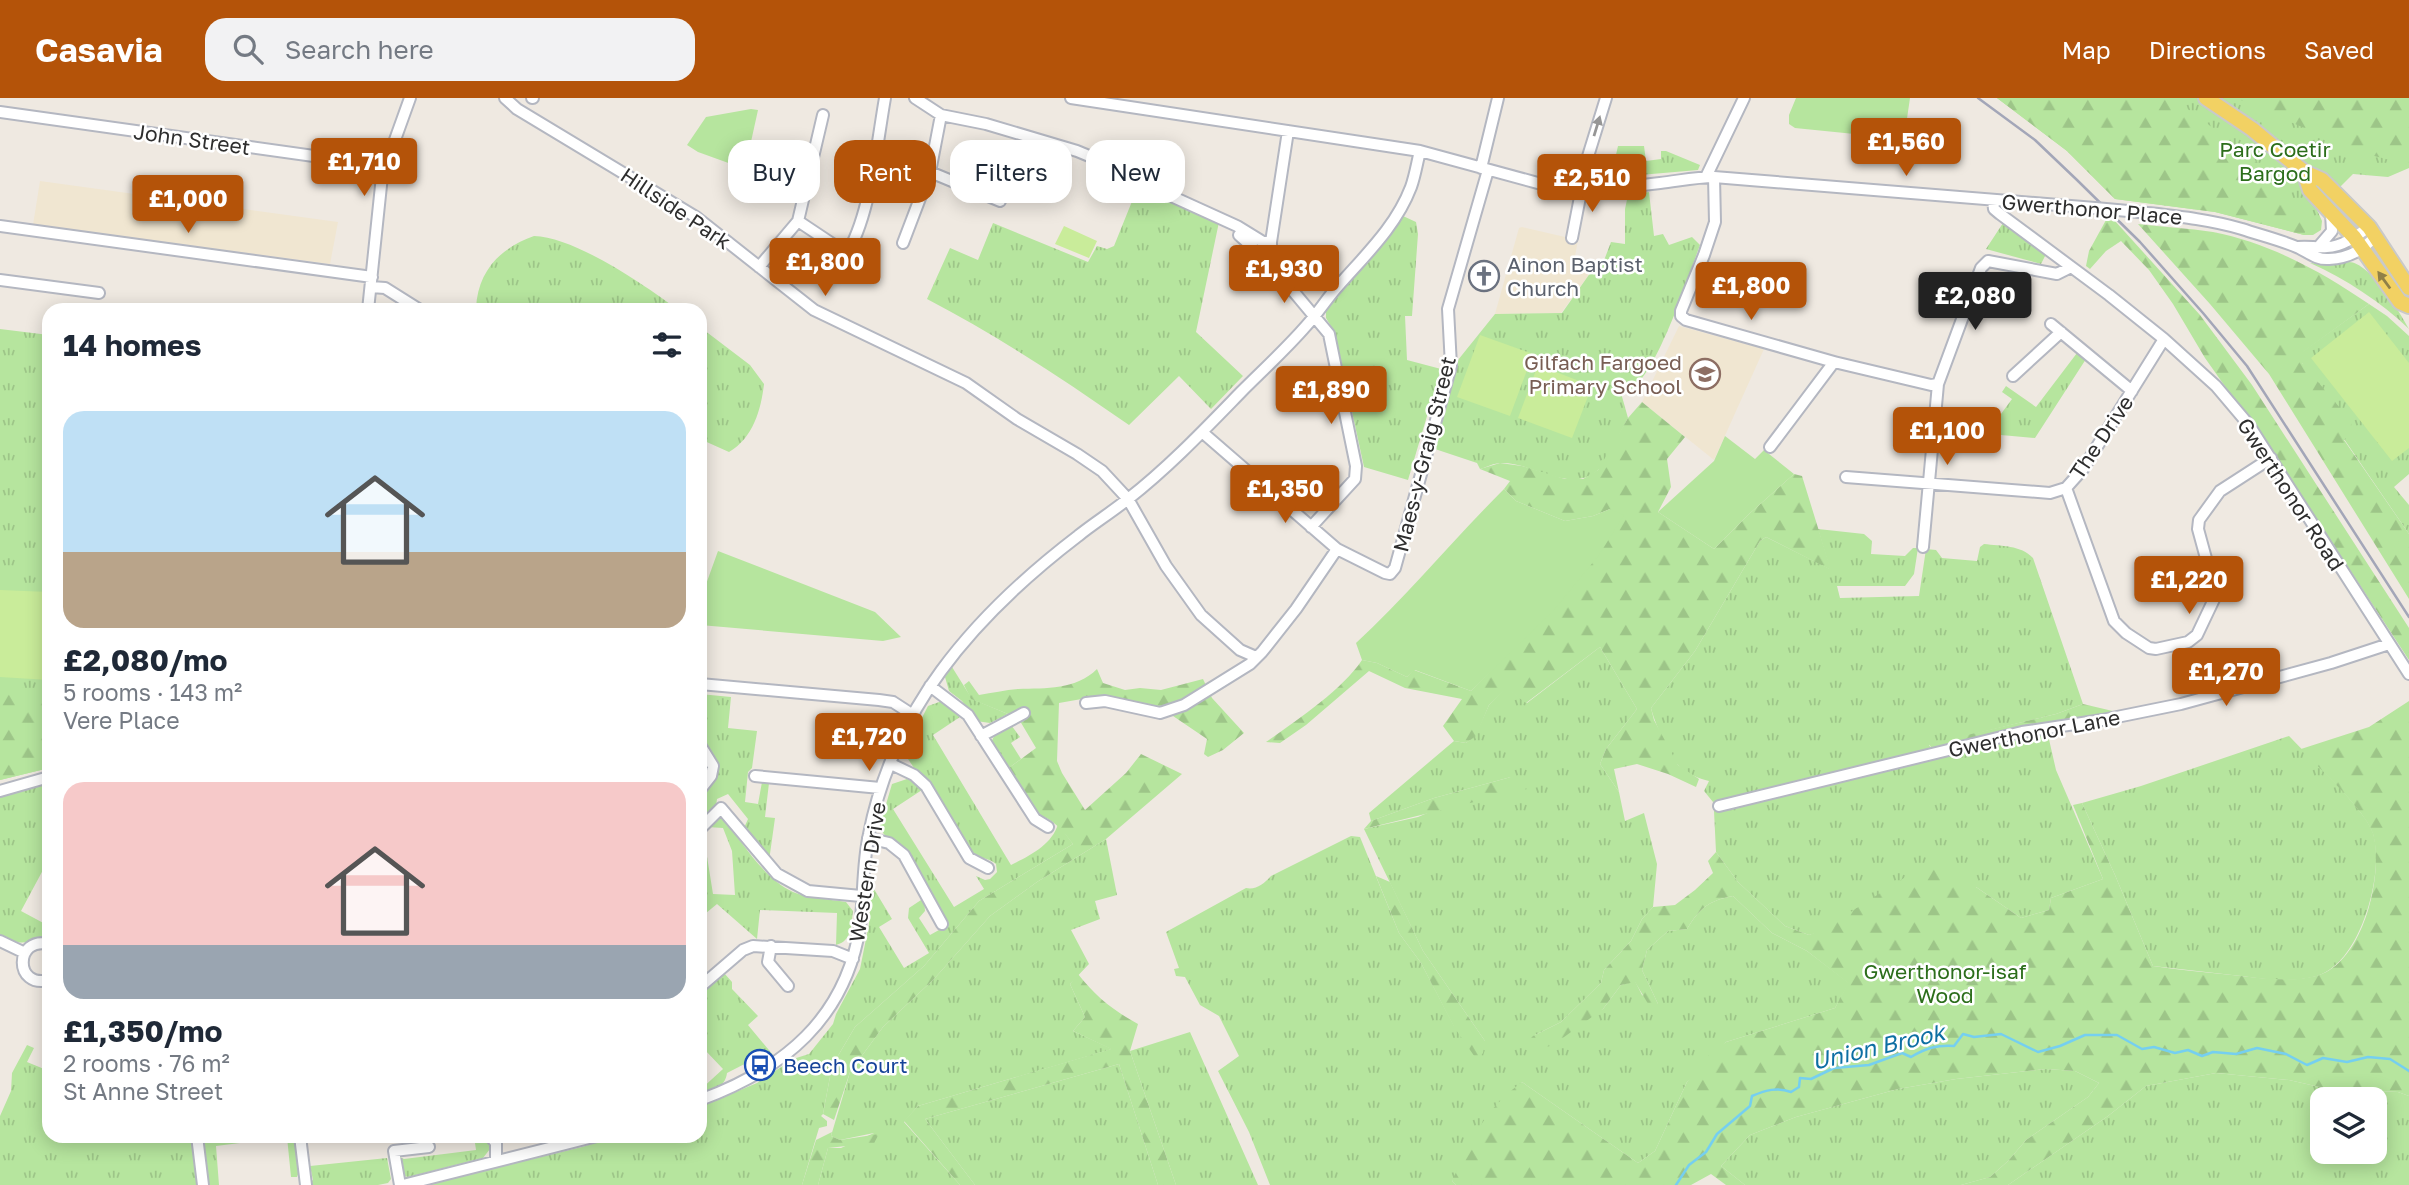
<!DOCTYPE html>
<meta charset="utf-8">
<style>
:root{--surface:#fff;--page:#f2f2f3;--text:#1f2937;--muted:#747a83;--accent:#b45309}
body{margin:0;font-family:"Golos Text",sans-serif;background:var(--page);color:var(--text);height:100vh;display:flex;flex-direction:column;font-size:26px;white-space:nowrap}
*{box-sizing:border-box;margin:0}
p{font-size:23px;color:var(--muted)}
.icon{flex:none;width:38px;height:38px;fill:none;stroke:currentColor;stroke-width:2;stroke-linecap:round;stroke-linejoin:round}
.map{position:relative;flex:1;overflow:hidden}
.sheet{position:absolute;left:42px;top:205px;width:665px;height:840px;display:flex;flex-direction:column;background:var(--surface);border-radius:21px;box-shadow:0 4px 18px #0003}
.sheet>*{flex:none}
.hud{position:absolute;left:728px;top:42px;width:665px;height:63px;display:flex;gap:14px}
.buttons{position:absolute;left:2310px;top:989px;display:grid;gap:14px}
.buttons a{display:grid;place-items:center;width:77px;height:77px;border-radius:14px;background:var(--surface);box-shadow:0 4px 18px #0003;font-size:35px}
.price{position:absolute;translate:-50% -60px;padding:0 16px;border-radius:7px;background:var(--accent);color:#fff;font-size:23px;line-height:46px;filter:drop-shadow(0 2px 4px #0008)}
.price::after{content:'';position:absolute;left:50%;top:42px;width:21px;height:16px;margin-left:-10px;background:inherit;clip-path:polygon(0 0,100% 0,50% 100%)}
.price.active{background:#222;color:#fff}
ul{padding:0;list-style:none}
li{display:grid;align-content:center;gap:14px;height:371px;padding:0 21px}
li span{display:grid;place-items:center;height:217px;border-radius:21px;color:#555}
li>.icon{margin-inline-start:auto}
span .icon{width:126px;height:126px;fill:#fffc;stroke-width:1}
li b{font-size:30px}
h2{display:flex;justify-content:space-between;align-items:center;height:84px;padding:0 21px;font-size:30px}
.tag{padding:0 24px;border-radius:21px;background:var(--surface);box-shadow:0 4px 18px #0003;font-size:24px;line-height:63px}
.tag.active{background:var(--accent);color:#fff}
header{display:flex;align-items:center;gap:42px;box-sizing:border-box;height:98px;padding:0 35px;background:var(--accent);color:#fff}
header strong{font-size:33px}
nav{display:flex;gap:38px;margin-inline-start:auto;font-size:24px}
.search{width:490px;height:63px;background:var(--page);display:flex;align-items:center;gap:18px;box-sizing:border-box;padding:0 24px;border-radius:21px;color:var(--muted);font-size:26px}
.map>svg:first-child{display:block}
</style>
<header>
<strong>Casavia</strong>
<div class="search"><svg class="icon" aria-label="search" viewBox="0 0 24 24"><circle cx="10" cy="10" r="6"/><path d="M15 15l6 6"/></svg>Search here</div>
<nav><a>Map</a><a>Directions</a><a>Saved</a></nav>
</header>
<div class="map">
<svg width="2409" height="1087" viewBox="0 0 2409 1087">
<defs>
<pattern id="grass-tufts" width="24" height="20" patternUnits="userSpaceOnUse" patternTransform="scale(1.75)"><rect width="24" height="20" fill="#b6e59e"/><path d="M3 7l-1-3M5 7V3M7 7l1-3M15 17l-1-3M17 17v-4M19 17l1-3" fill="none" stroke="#9dc588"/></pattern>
<pattern id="forest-firs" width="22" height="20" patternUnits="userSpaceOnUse" patternTransform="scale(1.75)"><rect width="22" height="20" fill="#b6e59e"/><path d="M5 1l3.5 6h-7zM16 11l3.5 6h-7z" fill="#9dc588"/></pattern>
</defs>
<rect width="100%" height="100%" fill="#efe9e1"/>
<path fill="#f0e6d1" d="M40,83L338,124L330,166L33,127Z
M1522,129L1578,142L1574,164L1593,171L1561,215L1495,216L1519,130Z
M1679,228L1764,251L1714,362L1642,304Z"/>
<path fill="url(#grass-tufts)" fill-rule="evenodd" d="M1997,0H2409V70L2388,79L2353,76L2317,112L2322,123L2321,132L2313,137H2304L2215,114L2115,101L2067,53Z
M1618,48H1644L1646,63L1661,61V53H1666L1700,67L1698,72L1617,79L1615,61Z
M1139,86L1219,124L1196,234L1243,278L1211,311L1179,278L1129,327C1063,281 998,238 927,201L950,150L978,162L993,125L1088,164L1097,148L1107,151L1114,148Z
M1649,94L1654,138L1663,136L1669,147L1692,139L1700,147C1688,179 1658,274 1631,291C1628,293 1624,294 1621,295L1628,320C1620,334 1608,363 1597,373C1569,396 1532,364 1501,365C1494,365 1487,369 1480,371L1477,365L1435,351L1458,262L1495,216L1562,215L1593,171L1600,173L1611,144L1625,146V111L1628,97Z
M1403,118L1416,124L1418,136L1412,218H1405L1407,262L1441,271L1408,382L1364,369L1335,235L1326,220V208Z
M2003,125L2047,154L2041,166L1986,151Z
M534,138C575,139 645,187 678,212L476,210C478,173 500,150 534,138Z
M2349,164C2369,164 2400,214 2409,231C2381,204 2346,181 2310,165L2332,167Z
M2369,206L2387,218L2409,238V376L2394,389L2409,407V436L2344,341L2302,265V254Z
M700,229L750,267L764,286C761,312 753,340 729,354L700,341Z
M0,231L49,237V670L0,682Z
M2077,255L2086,261L2035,340L1990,336C1984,330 1983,320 1986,312L1998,320L2012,301L2002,294L2006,288L2036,309Z
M1818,431L1864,436L1872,443L1871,456L1905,458L1913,450H1918L1914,476L1905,488H1837L1840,500L1919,498L1926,451L1936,452L1942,460L1977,463L1980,449L1984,446C2001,448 2021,447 2033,460L2083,606L2056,616L1929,647L1932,651L1713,704L1704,693L1709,683C1699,681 1686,675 1678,667C1669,658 1654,623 1651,610L1695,553L1760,443L1766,439L1830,471Z
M1600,549L1637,611L1606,651L1600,666L1619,694L1625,723L1644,715L1657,766L1653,809L1642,821L1631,843L1604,872L1601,885L1561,924L1533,938L1603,911L1621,887L1635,883L1642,897L1658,906L1642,872L1647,852L1668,833L1687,831C1700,810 1708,803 1733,798L1772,835L1807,853L1849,885L1835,910L1726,944L1687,984L1655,1053L1638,1065L1522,984L1452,1083L1456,1087H1270L1249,1034L1218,973L1239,958L1219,918L1200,907L1185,879L1176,878L1174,871L1179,870L1166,834L1246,790C1256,792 1264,786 1271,778L1351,738L1360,739L1399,835L1421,865L1454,928L1485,943L1423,853L1364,731L1418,719L1511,679L1434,700L1371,723L1369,715L1454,643L1466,645L1475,638L1489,607L1506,589L1527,605Z
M952,569L972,601L1008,616L990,625L976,623L962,603L949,593L945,579Z
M700,596L731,599L728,630L757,633L752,670L748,674L745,704L758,706L762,684L769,685L765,719L775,720L769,763L744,730L748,721L728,696L717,701L716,708L700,723V696L711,687L717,676L700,645Z
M942,603L960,619L933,637L1011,767C1029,758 1052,747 1058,726L1073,746L979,803L924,868L855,929L832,968L823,1016L821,1018L827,1023V1028L819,1030L802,1087H423L582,1049L617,1038H700V1009L757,985L793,961L809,956L833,926L836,916L860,871L869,826L871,786L892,821L879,829L904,870L929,855L908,820L909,810L924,800L925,813L919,820L930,837L948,827L905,753L888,741L879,730L892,686L907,681L915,684L922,692L893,711L954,809L984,791L976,778L985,782L990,781L997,774L996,766C988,759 979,761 971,755L904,655L928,608Z
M1011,627L1020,639L1011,645L1021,661L1006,672C992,649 981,641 1011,627Z
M2048,637L2056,672L2103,781L2051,800L2049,812L2021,820L1976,789L1809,837L1785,828L1738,784L1716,754L1714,713L1936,658L1938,660Z
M2289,638C2308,658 2365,711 2373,735C2385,774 2361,865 2317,878C2289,886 2261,880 2232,877C2206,874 2179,871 2153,868L2115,777L2082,705L2141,688Z
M49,686V774L43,772L21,813L49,828V839C24,843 25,850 0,837V697Z
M718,717L723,719C742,744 763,780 793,794C809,801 829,801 846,804L853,813C851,828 852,843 836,847L837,815L760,812L757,841L717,806L700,820V751L705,746L713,796L735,797L732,753L723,730L707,729Z
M1106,741L1117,797L1095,803L1100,821L1071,832L1089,866L1070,886L1085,919L1073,933L1112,951L918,1008L904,1024L960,1087H818L828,1050H841L874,1035L840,1042L831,1038L850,974L883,929L934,881L990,818L1037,784Z
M724,875L732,884V891L758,918L748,927L773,957H762L727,975C725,990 713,992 700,997V992L723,971L704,951L700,955V896Z
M1190,934L1258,1087H1176L1130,953Z
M27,947L34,950L27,964L49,973V1038H191L198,1087H0V1018L11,993L12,975Z
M1119,966L1158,1087H975L925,1021Z
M2046,971L2075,973L2099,985L2088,999L2026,1042L2008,1063L1990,1079L1961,1087H1745L1721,1068L1750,1037L1796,1019L1898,991L1956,981Z
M2216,975L2289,982L2324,990L2398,994L2409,998V1087H2008L2108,1018L2146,988ZM2322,1001H2375V1054H2322Z
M201,1038H291C300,1047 302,1068 297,1079H291L287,1039L216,1048L219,1087H207Z
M474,1038H483L488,1043L490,1051L483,1060L408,1079L404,1078L398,1058L404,1061L476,1052Z
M387,1060L391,1081L388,1085L378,1087H310V1084L313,1082L310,1068Z"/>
<path fill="url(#forest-firs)" d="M1997,0H2173L2253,60L2305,114L2308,126L2304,137L2215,114L2115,101L2067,53Z
M2236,0H2409V67L2359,54Z
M2106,122L2115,123L2200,217L2252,287L2409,530V562L2289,379L2205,260L2173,206L2149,172L2121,143L2106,153L2090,171L2086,168L2089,153Z
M2138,126C2163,129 2188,130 2213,134C2270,145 2322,174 2369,206L2303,254L2302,265L2351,323L2352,333L2344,342L2409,436V501L2269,276L2210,206Z
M1642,304L1685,339L1667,361L1671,389L1658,414L1714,451L1749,416L1794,376L1802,378L1831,472L1766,439L1760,443L1695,553L1651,610L1654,622L1678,667L1699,681L1696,689L1668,676L1637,666L1614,671L1619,694L1600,666L1606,651L1637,611L1600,549L1526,605L1506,590L1489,607L1476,638L1466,645L1454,643L1443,628L1462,601L1405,590L1369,573L1306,627L1280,645L1266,644C1296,623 1342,592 1362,562L1377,565L1407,579L1414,572L1471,593L1505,558L1610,411L1593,418L1565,423L1516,403L1504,391L1510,383L1480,371L1500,365L1522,368L1565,381H1583L1598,372L1628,320Z
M1097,571L1103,585L1125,592L1140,590L1161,592L1203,581L1212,600L1244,635L1223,652L1208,659L1204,656L1207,641L1173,618V606L1158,611L1093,599L1059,605L1057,663L1062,675L1085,712L1126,675L1141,656L1182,676L1106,741L1037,784L990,818L934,881L883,929L850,974L834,1022L823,1016L832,968L855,929L924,868L979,803L1073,746C1060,729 1052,720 1032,714L1006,672L1036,650L1020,623L1008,616L971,601L964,587L969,583L979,597C992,595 1005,592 1018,591C1046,590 1076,592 1097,571Z
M0,589L49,591V670L0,682Z
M2409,603V998L2398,994L2324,990L2289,982L2216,975L2146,988L2108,1018L2008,1087H1961L1990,1079L2008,1063L2026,1042L2088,999L2099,985L2075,973L2046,971L1956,981L1898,991L1796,1019L1750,1037L1721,1068L1745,1087H1726L1711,1076L1691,1087H1456L1452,1083C1472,1041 1483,1013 1522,984L1638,1065L1655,1053L1687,984L1705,960L1726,944L1835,910L1848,885L1807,853L1772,835L1733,798C1708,803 1700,810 1687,831L1668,833L1647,852L1642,872L1658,906L1653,914L1635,884L1621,887L1603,911L1553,947L1534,953L1526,945L1533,938L1561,924L1601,885L1604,872L1631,843L1642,821L1653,809L1675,807L1695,792L1713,775L1708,763L1716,754L1738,784L1785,828L1809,837L1824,831L1918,771H1940L1976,789L2021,820L2049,812L2051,800L2103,781L2073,707L2082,705L2115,777L2153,868C2179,872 2206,874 2232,877C2261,880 2288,885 2316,878C2363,866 2384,777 2373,736C2366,713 2319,670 2301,651L2369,629Z
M2083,606L2117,614L2057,624V636L1938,660L1929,646L2056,616Z
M1511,679L1527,691L1364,731L1371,723L1434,700Z
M1376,778L1390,784L1423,853L1485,943L1483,955L1477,962L1454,929L1421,865L1399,835Z
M1078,876C1095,898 1114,913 1138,926L1130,953L1176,1087H1158L1119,966L925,1021L975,1087H960L904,1023L918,1008L1111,951L1073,933L1085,919L1070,886Z
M832,1034L831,1038L840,1042L879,1036L874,1045L828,1050L818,1087H802L816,1042Z"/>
<path fill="#b6e59e" d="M1796,0H1910L1904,41L1795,30L1789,26V17Z
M751,11L758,12L745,71L698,54L687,47L706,19Z
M1725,338L1755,361L1764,352L1794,376L1749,416L1714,451L1658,414L1714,363Z
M1504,391L1516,403L1565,423L1593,418L1610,411L1624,417L1599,457L1554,512L1471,593L1415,572L1407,579L1377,565L1362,562L1356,545C1408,497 1453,442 1504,391Z
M718,453L875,514L901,539L883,543L700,527V503Z"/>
<path fill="#c9ec9a" d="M1064,128L1097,143L1089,160L1055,146Z
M2369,214L2409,265V350L2392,363L2311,260Z
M1480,237L1533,256L1510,318L1457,299Z
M1538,267L1592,288L1572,340L1518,320Z
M0,492L49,494V582L0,579Z"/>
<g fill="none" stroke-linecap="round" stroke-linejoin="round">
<path stroke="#75cff0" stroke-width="2.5" d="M1676,1087L1689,1067L1706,1054L1717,1036L1750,1008L1752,998C1766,992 1777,989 1791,994L1799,989L1800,980L1811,981L1834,970L1869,967L1902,955L1911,959C1926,950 1936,947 1954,948L1963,936L1974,939L2001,936L2038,954L2060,948L2085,937H2117L2142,951L2154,949L2175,955L2188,952L2202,958L2213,954L2236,956L2257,950L2286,956L2307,967L2323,960L2347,964L2368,959L2390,961L2409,973"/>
<g stroke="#b4b7c1" stroke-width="14">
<path id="minor" d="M505,0L517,11L696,119L814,212L966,285L1017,321L1077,356L1102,373L1128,401L1166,468L1201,517L1240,552L1256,559
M532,0H533
M915,0L941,17L986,26L1077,53L1135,77L1160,93L1237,128L1263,144H1271
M1071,0L1420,53L1545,87C1583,92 1622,90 1660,85C1678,83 1696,79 1714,79L2095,110
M0,14L385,68
M874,61L930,74L1000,103
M1481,70L1498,0
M1706,79L1744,0
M1714,79L1715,124L1704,157L1681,213V218L1686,222L1834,264L1931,287L1938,286
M1993,102L1994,111L2000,116L2109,197L2164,241L2216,288L2249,327L2409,576
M2139,114C2174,118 2208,121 2242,131C2260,137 2281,142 2299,150C2309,155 2317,162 2329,161C2350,160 2362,152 2376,138
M798,123L840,151L849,152C871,112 877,45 885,0
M0,128L372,179
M1239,137L1268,163L1329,236L1356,368L1355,381L1311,429
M1572,140L1580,99L1581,81L1606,0
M903,145L930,74L941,17
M2320,147L2332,133L2331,115
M2298,149C2308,148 2318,150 2327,149C2342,149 2358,137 2369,129
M1271,158V144L1288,33
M759,169L798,123L823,17
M0,182L99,195
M371,189L385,190L420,212
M368,212L382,78L410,0
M2051,226L2132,293
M2013,278L2061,234
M1202,334L1337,451L1385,475L1390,476L1395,470L1451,268L1448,211L1488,72
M1770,349L1834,264
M1846,379L2050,395L2066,390L2083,371L2164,241
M2066,390L2114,523L2126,535L2149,550L2156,551L2188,544L2197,537L2216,497L2198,431L2199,422L2220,393L2271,360
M1923,449L1938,286L1981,170L1988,163L2057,176L2071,169
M700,586L879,602L893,604L913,617
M930,588L968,617L1035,721L1048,729
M1086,605L1105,603L1160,615L1184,607L1250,566L1262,554L1296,511L1337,451
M981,638L1024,615
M700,647L713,668L711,678L700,692
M891,666L914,677L926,688L969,760L988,770
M755,678L880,690
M0,693L49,679
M1719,708L2022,634L2102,622L2181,606L2331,565L2389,546
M700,731L721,710L777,776L808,793L861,798
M868,740L889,745L904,757L942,826
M0,843L25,855
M49,846C14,838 14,891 49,882
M771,848L768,864L788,888
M700,889L743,852L753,848L833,853L853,861
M700,1002C784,971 845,921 860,829C864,799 862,767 869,736C880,679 906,620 941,573C979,521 1027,477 1078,438C1094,425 1112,414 1128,401C1169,369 1205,331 1241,294C1263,272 1286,251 1306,228C1316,217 1324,205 1333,194C1362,160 1395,131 1411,89C1415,78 1417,65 1420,53
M197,1038L203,1087
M300,1038L306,1087
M490,1038L496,1045V1063
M400,1087L394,1053L429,1049
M403,1087L597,1038"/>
</g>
<g stroke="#c9c9c9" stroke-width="18">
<path id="major" d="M2206,0L2252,31L2304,74L2322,82L2369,129L2409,190
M2304,74L2310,92L2354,139L2400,204L2409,208"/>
</g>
<use href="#minor" stroke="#fff" stroke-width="10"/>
<use href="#major" stroke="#f2d163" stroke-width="14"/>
<path stroke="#a3a6b8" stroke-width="2.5" d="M1978,0L2035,42L2077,82L2140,144L2203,215L2247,268L2409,519"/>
<g stroke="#b4b7c1" stroke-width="14" stroke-linecap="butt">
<path id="minor-bridge" d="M2095,110L2139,114"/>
</g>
<use href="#minor-bridge" stroke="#fff" stroke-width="10"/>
</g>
<defs><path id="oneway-solid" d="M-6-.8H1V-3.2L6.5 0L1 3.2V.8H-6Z" transform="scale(1.75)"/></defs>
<use fill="#969696" href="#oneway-solid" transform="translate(1597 28) rotate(-73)"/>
<use fill="#908048" href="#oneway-solid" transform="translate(2384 182) rotate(-126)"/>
<defs>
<g id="church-ring" transform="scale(1.575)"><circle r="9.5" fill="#fff" stroke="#6b7280" stroke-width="1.5"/><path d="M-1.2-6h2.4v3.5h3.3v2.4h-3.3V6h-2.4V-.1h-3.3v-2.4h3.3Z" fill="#6b7280"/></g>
<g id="school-ring" transform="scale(1.575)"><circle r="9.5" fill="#fff" stroke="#8d6e63" stroke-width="1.5"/><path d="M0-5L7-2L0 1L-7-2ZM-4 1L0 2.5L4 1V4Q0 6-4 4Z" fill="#8d6e63"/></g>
<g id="bus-ring" transform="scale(1.575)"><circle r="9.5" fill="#fff" stroke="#1a4fb4" stroke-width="1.5"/><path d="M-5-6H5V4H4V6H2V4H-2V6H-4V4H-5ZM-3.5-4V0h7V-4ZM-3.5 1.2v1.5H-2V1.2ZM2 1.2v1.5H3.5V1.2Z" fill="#1a4fb4"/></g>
</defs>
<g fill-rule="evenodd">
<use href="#church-ring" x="1484" y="178"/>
<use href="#school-ring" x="1705" y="276"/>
<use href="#bus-ring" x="760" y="967"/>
</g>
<g text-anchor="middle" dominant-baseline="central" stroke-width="5" stroke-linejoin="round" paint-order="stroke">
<g font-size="21" fill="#2e2e2e" stroke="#fff">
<text transform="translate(192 41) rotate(8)">John Street</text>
<text transform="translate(676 110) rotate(34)">Hillside Park</text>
<text transform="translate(2092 111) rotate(5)">Gwerthonor Place</text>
<text transform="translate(2101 339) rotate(-56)">The Drive</text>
<text transform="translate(1424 356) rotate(-76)">Maes-y-Graig Street</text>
<text transform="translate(2291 396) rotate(57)">Gwerthonor Road</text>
<text transform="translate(2034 635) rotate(-11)">Gwerthonor Lane</text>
<text transform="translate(867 774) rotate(-81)">Western Drive</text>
</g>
<g font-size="21" fill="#2c6e1b" stroke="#fff">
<text x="2275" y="51">Parc Coetir<tspan x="2275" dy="24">Bargod</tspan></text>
<text x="1945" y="873">Gwerthonor-isaf<tspan x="1945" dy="24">Wood</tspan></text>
</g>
<g font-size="21" fill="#5b616d" stroke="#fff" text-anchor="start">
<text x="1507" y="166">Ainon Baptist<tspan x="1507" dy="24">Church</tspan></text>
</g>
<g font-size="21" fill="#785e54" stroke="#fff" text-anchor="end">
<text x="1682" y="264">Gilfach Fargoed<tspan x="1682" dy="24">Primary School</tspan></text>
</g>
<g font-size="21" fill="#164399" stroke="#fff" text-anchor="start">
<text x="783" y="967">Beech Court</text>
</g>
<g font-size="23" font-style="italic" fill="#0d6fa3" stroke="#fff">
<text transform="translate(1878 948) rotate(-13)">Union Brook</text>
</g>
</g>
</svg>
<div class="buttons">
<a><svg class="icon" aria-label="layers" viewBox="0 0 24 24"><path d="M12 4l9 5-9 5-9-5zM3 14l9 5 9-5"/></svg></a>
</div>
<b class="price" style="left:1906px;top:80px">£1,560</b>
<b class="price" style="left:364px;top:100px">£1,710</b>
<b class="price" style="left:1592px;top:116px">£2,510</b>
<b class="price" style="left:188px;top:137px">£1,000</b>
<b class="price" style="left:825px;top:200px">£1,800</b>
<b class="price" style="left:1284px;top:207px">£1,930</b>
<b class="price" style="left:1751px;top:224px">£1,800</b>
<b class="price active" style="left:1975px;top:234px">£2,080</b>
<b class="price" style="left:1331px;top:328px">£1,890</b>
<b class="price" style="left:1947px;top:369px">£1,100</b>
<b class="price" style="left:1285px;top:427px">£1,350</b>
<b class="price" style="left:2189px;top:518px">£1,220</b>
<b class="price" style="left:2226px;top:610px">£1,270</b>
<b class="price" style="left:869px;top:675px">£1,720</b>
<div class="hud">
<a class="tag">Buy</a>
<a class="tag active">Rent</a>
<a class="tag">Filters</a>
<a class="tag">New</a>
</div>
<section class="sheet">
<h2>14 homes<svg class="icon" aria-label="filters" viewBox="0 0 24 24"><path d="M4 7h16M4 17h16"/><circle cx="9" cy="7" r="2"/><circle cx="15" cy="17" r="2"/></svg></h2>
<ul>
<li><span style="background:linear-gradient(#bfe0f5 65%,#b9a48a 0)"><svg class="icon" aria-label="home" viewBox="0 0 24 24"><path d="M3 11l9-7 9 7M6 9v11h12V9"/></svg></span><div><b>£2,080/mo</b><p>5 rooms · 143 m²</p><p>Vere Place</p></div></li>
<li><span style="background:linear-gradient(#f6c9c9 75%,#9aa5b1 0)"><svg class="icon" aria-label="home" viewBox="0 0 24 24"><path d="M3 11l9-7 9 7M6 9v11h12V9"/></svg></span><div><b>£1,350/mo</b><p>2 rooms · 76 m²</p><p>St Anne Street</p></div></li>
</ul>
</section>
</div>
